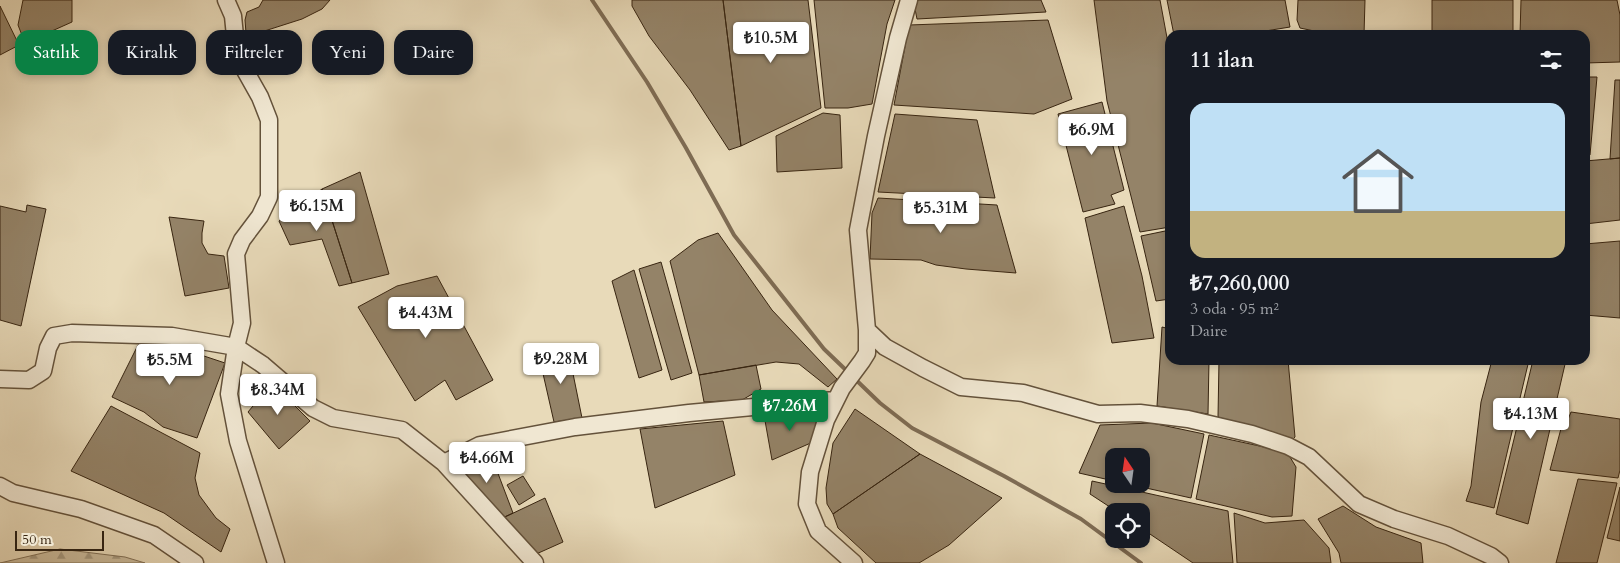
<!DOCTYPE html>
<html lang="tr">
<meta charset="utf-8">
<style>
:root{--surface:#171b24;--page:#242831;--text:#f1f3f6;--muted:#9ea1a6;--accent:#0b8043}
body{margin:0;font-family:Cardo,serif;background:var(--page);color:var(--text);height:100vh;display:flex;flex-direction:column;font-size:19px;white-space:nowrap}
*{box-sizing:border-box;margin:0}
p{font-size:16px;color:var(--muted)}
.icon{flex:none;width:28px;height:28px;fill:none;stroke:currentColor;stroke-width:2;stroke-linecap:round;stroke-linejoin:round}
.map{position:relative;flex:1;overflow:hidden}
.side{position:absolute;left:1165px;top:30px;width:425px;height:335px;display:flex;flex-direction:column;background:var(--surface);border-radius:15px;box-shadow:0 2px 8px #0003}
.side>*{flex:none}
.top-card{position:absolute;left:15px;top:30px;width:475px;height:45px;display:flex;gap:10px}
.needle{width:32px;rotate:347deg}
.tools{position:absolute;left:1105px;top:448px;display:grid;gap:10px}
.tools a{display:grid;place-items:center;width:45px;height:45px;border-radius:10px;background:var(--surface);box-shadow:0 2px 8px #0003;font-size:25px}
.scale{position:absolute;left:15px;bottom:12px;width:89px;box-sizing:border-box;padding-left:5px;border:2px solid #382511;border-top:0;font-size:14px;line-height:18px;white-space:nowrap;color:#382511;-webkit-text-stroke:4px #f0e7d2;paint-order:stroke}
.price{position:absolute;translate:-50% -42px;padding:0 11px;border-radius:5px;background:#fff;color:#222;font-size:16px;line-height:32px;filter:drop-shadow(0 1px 2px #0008)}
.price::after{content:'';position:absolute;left:50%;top:30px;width:15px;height:11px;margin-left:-8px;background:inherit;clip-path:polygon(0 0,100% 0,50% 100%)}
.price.selected{background:var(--accent);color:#fff}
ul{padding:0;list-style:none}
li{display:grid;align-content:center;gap:10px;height:265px;padding:0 25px}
li span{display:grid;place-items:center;height:155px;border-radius:15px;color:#555}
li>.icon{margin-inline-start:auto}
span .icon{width:90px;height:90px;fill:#fffc;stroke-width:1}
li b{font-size:21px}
h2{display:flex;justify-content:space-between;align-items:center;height:60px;padding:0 25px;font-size:21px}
.chip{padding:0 18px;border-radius:15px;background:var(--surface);box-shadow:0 2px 8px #0003;font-size:18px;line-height:45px}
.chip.selected{background:var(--accent);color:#fff}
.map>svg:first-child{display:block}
</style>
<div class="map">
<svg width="1620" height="563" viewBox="0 0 1620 563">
<defs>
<pattern id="forest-firs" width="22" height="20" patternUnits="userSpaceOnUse" patternTransform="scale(1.25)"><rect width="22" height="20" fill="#cabb9c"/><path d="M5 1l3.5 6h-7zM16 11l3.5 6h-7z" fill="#a5987e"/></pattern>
</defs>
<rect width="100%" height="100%" fill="#e8dab9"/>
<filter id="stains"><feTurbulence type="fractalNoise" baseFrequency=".004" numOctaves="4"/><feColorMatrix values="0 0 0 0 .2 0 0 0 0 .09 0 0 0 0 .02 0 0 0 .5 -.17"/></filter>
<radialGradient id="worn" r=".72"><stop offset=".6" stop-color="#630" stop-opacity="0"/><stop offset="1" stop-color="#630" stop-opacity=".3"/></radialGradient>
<path fill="url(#forest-firs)" stroke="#817056" d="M60,549L125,557L145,563H0Z"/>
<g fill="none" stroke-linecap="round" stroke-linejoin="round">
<path stroke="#7e6c54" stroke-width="4" d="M592,0L647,82L686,148L734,235L824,349L848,372
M854,378L880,403L912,428L1004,476L1081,519L1141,563"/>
</g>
<path fill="#948368" stroke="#382511" d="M23,0H72V22L25,43L18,25Z
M263,0H330L322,9L302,19L252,35L246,33L245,20L247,12L259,7Z
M632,0H723L741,146L729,150L690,90L649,36L632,6Z
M723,0H808L821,108L741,146Z
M814,0H895L887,24L872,104L848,108H825Z
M918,0H1041L1046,12L917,19L915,9Z
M1094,0H1160L1170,54V227L1140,232L1107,101Z
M1167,0H1285L1290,27L1241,35H1174Z
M1298,0H1365L1364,35H1333L1300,28L1297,20Z
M1432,0H1513V35H1432Z
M1521,0H1617L1620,15V62L1585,63V35H1520Z
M0,6L19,45L0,55Z
M1048,20L1072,99L1034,114L894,105L909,25Z
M1585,77H1597L1590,155L1585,156Z
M1615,80H1620V158L1610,159Z
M1102,102L1124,190L1111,195L1115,204L1083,212L1058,114Z
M823,113L840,115L842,168L777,172L776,136Z
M895,114L977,120L995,198L878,192Z
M1620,158V220L1585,224V161Z
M360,172L389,274L352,283L322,189Z
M322,189L352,283L339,286L322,239L290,245L279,221Z
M878,198L997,205L1016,273L966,269L936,265L921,260L870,259L872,213Z
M27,205L46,209L21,326L0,320V206L26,212Z
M1124,206L1142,276L1154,338L1112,343L1085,218Z
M169,217L204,221L202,233V243L208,254L224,256L229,288L185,296Z
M1170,230V299L1156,301L1141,236Z
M718,233L772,310L837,379L828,387L799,364L776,362L699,375L670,261L698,240Z
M1620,241V318L1585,315V244Z
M661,262L692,373L671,380L639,269Z
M634,270L662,370L639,378L612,281Z
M437,276L493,380L456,400L445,380L415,401L358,307L397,286Z
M1162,327L1170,329V360H1209L1208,414L1157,406Z
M165,343L225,363L197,438L163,427L144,412L112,397L138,345Z
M567,344L582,418L554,422L539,356Z
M1219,360H1288L1295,437L1291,441L1218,417Z
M1492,360H1529L1494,508L1466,501L1471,486L1481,402Z
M1533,360H1566L1528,524L1496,514Z
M756,365L761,389L742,400L704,402L699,375Z
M272,383L310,421L279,449L248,412Z
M111,406L200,453L195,478L199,495L216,518L230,529L221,552L164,513L71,471Z
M855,409L920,454L833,514L827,504L826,488L833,443Z
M819,411L813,442L772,460L764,415Z
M1571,412L1620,419V470L1618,478L1550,470L1563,421L1567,422Z
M723,421L735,475L655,508L640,429Z
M1152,423L1204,434L1191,498L1128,484H1141V456H1114V481L1079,473L1100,425Z
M1209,435L1287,452L1296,467L1292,516L1272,517L1196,499Z
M920,454L1002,498L949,545L919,563H876L838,528L833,514Z
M491,455L513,513L500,519L456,468L463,463Z
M523,476L535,495L519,505L507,485Z
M1578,479L1617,483L1597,563H1556Z
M1092,481L1228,511L1233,563H1193L1141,528V511H1116L1090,494Z
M1620,487V541L1607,538Z
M545,498L563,542L534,555L505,517Z
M1343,506L1376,527L1421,543L1423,563H1341L1339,553L1318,519Z
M1234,513L1265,523L1304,520L1329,548L1331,563H1237Z"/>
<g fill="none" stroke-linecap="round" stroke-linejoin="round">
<g stroke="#64523b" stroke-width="19">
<path id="minor" d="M226,0L233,16L237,56L260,97L269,120V197L260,216L242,240L236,254L242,323L236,347L229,394L238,441L276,563
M867,330L885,347L923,368L961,387L1023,393L1098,414L1140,413L1188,419L1252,434L1288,446L1309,457L1359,504L1394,519L1448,536L1491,556L1500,563
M0,379L29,380L43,371L48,348L54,336L72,333L172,336L236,347L263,365L313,408L333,418L402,430L444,463L535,563
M444,463L480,445L575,427L689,413L796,403L836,400
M0,486L13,493L81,509L154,535L195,563
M854,563L818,531L807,504L810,472L826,420L842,388L862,361L867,353V330L858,230L876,136L898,38L909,0"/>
</g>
<use href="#minor" stroke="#f0e7d2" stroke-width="16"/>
</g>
<rect width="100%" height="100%" filter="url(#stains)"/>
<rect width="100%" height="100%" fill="url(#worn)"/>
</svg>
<div class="tools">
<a><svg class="needle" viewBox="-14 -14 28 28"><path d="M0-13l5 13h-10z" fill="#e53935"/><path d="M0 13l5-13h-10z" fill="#9ea1a6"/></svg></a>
<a><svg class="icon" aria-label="locate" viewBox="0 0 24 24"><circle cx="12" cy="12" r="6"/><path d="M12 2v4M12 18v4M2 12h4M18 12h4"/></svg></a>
</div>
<div class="scale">50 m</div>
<b class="price" style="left:771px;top:64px">₺10.5M</b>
<b class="price" style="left:1092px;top:156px">₺6.9M</b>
<b class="price" style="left:317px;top:232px">₺6.15M</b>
<b class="price" style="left:941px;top:234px">₺5.31M</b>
<b class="price" style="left:426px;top:339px">₺4.43M</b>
<b class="price" style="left:561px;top:385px">₺9.28M</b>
<b class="price" style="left:170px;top:386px">₺5.5M</b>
<b class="price" style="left:278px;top:416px">₺8.34M</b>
<b class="price selected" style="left:790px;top:432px">₺7.26M</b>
<b class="price" style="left:1531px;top:440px">₺4.13M</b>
<b class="price" style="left:487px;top:484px">₺4.66M</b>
<div class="top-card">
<a class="chip selected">Satılık</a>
<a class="chip">Kiralık</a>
<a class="chip">Filtreler</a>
<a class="chip">Yeni</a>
<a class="chip">Daire</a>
</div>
<section class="side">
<h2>11 ilan<svg class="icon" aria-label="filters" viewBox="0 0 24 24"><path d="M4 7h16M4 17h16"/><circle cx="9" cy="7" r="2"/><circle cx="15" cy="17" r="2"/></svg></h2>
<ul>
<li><span style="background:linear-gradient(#bfe0f5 70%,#c2b280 0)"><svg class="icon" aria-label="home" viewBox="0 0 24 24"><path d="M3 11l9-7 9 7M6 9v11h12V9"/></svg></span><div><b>₺7,260,000</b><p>3 oda · 95 m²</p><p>Daire</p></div></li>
</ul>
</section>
</div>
